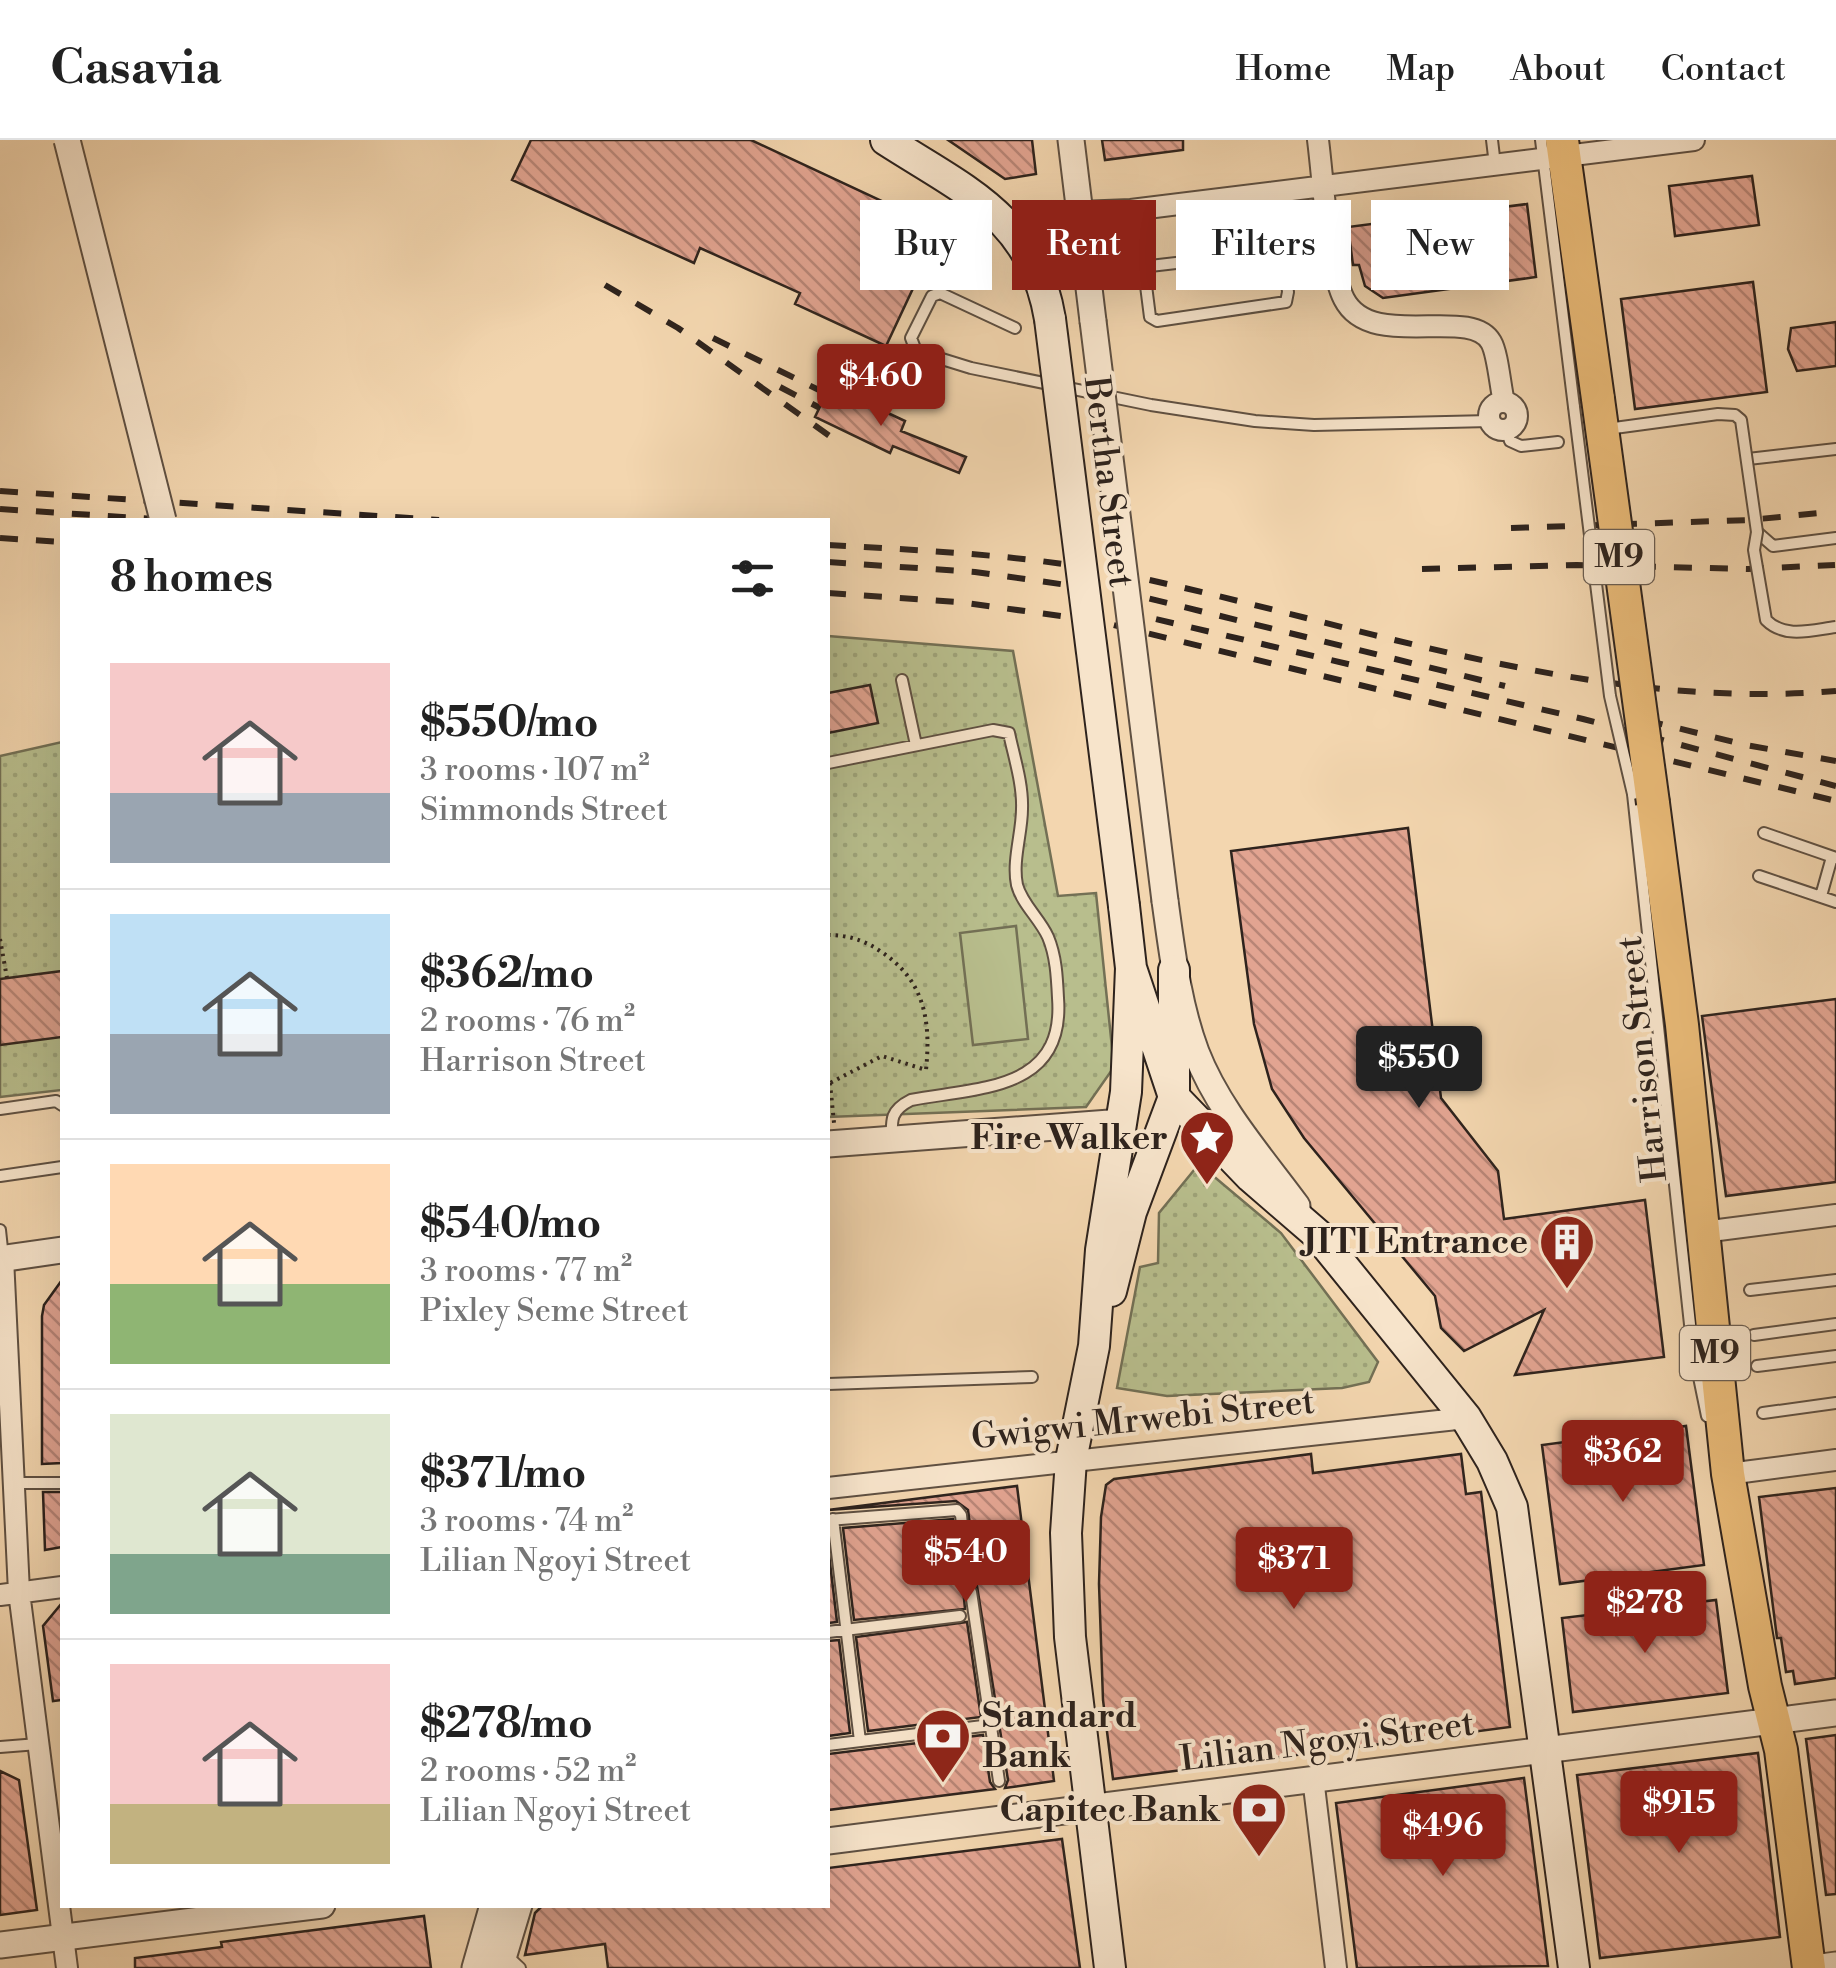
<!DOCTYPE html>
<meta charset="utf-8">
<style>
:root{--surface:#fff;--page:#f2f2f2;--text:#222;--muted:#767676;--line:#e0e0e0;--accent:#8f2418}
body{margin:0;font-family:"Libre Bodoni",serif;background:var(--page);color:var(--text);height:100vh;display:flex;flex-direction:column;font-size:38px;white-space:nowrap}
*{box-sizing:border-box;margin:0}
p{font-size:32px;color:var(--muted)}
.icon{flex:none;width:55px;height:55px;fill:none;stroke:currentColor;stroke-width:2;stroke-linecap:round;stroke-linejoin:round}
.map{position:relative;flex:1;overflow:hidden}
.details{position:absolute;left:60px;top:378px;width:770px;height:1390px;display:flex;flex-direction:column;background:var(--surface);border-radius:0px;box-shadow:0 10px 40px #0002}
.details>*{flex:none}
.hud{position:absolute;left:860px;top:60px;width:825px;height:90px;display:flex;gap:20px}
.price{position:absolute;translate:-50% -85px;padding:0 22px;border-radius:10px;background:var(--accent);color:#fff;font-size:32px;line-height:65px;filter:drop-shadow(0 2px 5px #0008)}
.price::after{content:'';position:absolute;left:50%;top:60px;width:30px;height:22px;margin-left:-15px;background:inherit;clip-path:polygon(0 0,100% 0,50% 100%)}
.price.active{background:#222;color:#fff}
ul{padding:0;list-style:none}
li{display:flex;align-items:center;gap:30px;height:250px;padding:0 50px}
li+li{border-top:2px solid var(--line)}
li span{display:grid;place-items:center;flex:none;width:280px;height:200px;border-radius:0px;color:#555}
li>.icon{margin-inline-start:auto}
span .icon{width:120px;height:120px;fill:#fffc;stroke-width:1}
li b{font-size:42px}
h2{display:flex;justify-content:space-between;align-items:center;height:120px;padding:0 50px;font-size:42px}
.chip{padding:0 35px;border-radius:0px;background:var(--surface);box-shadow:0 10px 40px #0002;font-size:35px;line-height:90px}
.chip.active{background:var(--accent);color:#fff}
header{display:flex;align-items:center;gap:60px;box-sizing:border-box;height:140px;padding:0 50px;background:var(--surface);border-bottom:2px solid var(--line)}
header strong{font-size:48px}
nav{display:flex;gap:55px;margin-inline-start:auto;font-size:35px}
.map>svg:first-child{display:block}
</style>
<header>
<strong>Casavia</strong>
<nav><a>Home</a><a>Map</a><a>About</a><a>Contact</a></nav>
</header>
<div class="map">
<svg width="1836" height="1828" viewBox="0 0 1836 1828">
<defs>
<pattern id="park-dots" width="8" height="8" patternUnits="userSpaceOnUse" patternTransform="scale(2.5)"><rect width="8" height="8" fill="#b8be8d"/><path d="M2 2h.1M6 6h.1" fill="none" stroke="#9ea379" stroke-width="1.8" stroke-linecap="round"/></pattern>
<pattern id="building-back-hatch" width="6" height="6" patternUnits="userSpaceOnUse" patternTransform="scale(2.5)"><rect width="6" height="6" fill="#e2a491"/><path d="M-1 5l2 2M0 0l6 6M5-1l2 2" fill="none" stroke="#b88576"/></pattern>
</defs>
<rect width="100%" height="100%" fill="#f3d6af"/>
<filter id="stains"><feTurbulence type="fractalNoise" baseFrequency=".002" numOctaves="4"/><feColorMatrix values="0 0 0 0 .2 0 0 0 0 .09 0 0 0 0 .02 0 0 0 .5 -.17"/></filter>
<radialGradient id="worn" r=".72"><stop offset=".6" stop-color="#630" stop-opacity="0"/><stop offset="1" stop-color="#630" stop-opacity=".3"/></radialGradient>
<path fill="url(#park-dots)" stroke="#737055" stroke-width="2.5" d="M828,496L1013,511L1058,756L1096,753L1114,927L1086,967L828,977Z
M62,602V950L0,957V616Z
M1199,1024L1281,1093L1378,1222L1369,1242L1342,1248L1167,1256L1117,1248L1140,1127L1158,1123L1159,1073Z"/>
<path fill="#b8be8d" stroke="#737055" stroke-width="2.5" d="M1016,786L1028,899L973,905L960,793Z"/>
<path fill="url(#building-back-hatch)" stroke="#2e231d" stroke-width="2.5" d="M531,0H751L914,76L911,82L986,116L972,147L924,125L886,206L795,164L800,153L700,108L694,123L512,40Z
M948,0H1032L1036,34L1005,39Z
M1102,0H1183V10L1105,20Z
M1752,36L1759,85L1675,96L1669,46Z
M1527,64L1536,137L1383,158L1365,146L1359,125H1353L1348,87Z
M1753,142L1767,252L1635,269L1621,159Z
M1836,182V226L1797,231L1788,209L1791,188Z
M830,246L905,281L901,291L966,317L959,333L893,306L890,313L815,277Z
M870,545L878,583L828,593V553Z
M1408,688L1441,958L1498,1031L1504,1079L1645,1060L1664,1217L1515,1235L1544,1170L1464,1211L1441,1188L1435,1156L1304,998L1272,949L1254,884L1231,711Z
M62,831V897L0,905V839Z
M1836,859V1042L1726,1056L1702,876Z
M62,1140V1323L42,1324V1176L44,1165Z
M1686,1286L1704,1425L1560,1444L1542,1305Z
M1311,1314L1313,1333L1461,1314L1466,1354L1481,1352L1510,1587L1113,1639L1103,1560L1099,1444L1101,1377L1106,1345L1114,1339Z
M1017,1346L1054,1641L1005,1648L1008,1640L977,1446L971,1443L963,1448L965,1469L854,1480L843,1388L953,1379L959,1434L963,1439L969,1440L976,1431L968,1370L956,1361L828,1370Z
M1836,1348V1538L1795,1544L1793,1531L1786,1532L1781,1498H1777L1759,1357Z
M43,1352H62V1407L45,1410Z
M828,1406L837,1482L828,1483Z
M1716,1460L1728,1553L1573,1572L1562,1478Z
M62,1463V1560L53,1561L43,1486Z
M967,1482L981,1577L868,1591L856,1497Z
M839,1500L850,1593L828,1596V1501Z
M983,1595L990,1642L995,1649L828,1670V1614Z
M1836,1595V1754L1826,1755L1806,1599Z
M1758,1613L1780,1797L1600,1818L1577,1635Z
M0,1631L19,1640L37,1770L0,1775Z
M1524,1638L1548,1826L1357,1828L1336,1663Z
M1062,1699L1080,1828H608L605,1804L525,1815L535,1773L543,1765H828V1728Z
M424,1776L431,1828H135V1818L222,1807L221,1802Z"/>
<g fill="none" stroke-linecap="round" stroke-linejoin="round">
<g stroke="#5f5042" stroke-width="14">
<path id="service" d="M1492,0L1495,25
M1541,0L1574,267
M1283,111L1288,152L1286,162L1157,181L1150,177L1144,130L1150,126L1331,105
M1015,188L940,153L932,156L911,198L916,211L971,228L1151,265L1255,281L1314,285L1490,281
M1507,291L1510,301L1521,306L1558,302
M1748,319L1836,309
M1757,392L1773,406L1836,398
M902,540L916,605
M828,623L993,590L1009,593C1014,617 1023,644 1022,669C1022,693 1012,721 1017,745C1022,764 1040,779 1048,797C1056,816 1057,837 1058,858C1065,951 980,947 911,960C891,970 891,979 892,1000
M1633,654L1692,1203L1707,1276
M1764,693L1836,718
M1759,736L1836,762
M1821,756L1832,717
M0,969L56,961L62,965
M0,1036L62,1027
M0,1090L3,1118
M1750,1150L1836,1140
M1754,1195L1836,1184
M1757,1226L1836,1216
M828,1244L1032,1237
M1763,1273L1836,1263
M15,1343H62
M833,1379L860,1601
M828,1380L957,1370L961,1375L967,1432
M971,1452L999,1641
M828,1492L960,1476
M828,1605L991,1585
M0,1607L38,1604
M505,1814L520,1828"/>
</g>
<g stroke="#5f5042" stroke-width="24">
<path id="minor" d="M1318,0C1323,38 1328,128 1344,159C1371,212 1470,165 1491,202C1498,214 1500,246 1504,262
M1079,72L1131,70L1694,0
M1489 276a14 14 0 1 1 28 0a14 14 0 1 1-28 0Z
M1703,1092L1836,1075
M3,1118L19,1452L67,1828
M1728,1334L1836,1320
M828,1348L1466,1278
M0,1455L62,1447
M1313,1638L1336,1828"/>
</g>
<g stroke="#5f5042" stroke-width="29">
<path id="tertiary" d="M1071,0L1093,181
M1165,761C1172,811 1178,864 1196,912C1218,969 1261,1017 1297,1066
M828,1004L1123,982
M0,1119L62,1110
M828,1701L1836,1573
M0,1805L322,1765
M475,1828L493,1765
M500,1828L519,1765
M1814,1828L1836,1825"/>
</g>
<g stroke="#2e231d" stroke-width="34">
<path id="secondary" d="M886,0C965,51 1033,77 1050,179
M1131,828L1174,957L1251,1037L1317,1094L1466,1278L1492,1321L1512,1367L1574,1828
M1111,1151L1131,1072L1174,957V830
M1110,1828L1070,1497L1066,1393L1071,1320L1094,1206L1101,1110L1126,952L1131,828L1124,766"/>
</g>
<g stroke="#2e231d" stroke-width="36">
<path id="primary" d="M1562,0L1598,259
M1653,663L1682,885L1728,1334L1765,1546L1781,1610L1809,1828"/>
</g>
<path stroke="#2e231d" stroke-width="4" stroke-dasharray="2.5 5" stroke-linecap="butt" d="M828,795C847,795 864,800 880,811C925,840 931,881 926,930L882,916L830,943
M0,799L7,838
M830,943L834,983"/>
<use href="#service" stroke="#f7e4cb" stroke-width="10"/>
<use href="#minor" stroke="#f7e4cb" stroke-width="20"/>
<use href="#tertiary" stroke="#f7e4cb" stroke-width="25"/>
<use href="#secondary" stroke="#f7e4cb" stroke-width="30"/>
<use href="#primary" stroke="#eabb78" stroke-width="32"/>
<path stroke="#2e231d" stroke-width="6" stroke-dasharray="18 18" stroke-linecap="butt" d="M605,145L678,188L831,297
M713,198L827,254
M780,247L820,268
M0,351L439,380
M0,369L170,380
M1511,388L1749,380L1830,372
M0,398L62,402
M828,405C931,411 1035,415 1136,437C1366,487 1598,571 1836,551
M828,422L975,432L1131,454L1505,546
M1422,429L1577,425L1748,429L1835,425
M828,453L959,462L1097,481L1836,661
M1121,471L1583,579L1836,646
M1645,580L1746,605L1836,621"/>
<g stroke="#5f5042" stroke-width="14" stroke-linecap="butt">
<path id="service-bridge" d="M1574,267L1610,556L1633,654
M1607,289L1718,274L1735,275L1741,280L1757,392L1754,410L1766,480C1785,499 1812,490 1836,487"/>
</g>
<g stroke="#5f5042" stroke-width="29" stroke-linecap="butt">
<path id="tertiary-bridge" d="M67,0L163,380
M1093,181L1165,761"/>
</g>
<g stroke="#2e231d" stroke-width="34" stroke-linecap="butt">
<path id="secondary-bridge" d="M1050,179L1124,766"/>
</g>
<g stroke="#2e231d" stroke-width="36" stroke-linecap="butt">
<path id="primary-bridge" d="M1598,259L1653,663"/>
</g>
<use href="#service-bridge" stroke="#f7e4cb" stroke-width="10"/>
<use href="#tertiary-bridge" stroke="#f7e4cb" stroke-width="25"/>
<use href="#secondary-bridge" stroke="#f7e4cb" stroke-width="30"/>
<use href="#primary-bridge" stroke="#eabb78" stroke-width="32"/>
</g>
<defs>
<g id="sight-pin" transform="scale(2.875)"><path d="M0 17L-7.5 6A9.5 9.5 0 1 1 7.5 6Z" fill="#8f2418" stroke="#f7e4cb"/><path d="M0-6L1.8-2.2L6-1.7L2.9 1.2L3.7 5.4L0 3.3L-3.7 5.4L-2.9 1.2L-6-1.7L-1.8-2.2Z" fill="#fff"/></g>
<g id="building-pin" transform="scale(2.875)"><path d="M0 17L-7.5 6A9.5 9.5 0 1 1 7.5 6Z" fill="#8f2418" stroke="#f7e4cb"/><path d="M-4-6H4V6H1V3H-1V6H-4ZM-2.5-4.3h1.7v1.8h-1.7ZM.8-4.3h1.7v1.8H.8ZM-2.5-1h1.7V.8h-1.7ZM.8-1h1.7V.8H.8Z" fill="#fff"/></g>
<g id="bank-pin" transform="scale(2.875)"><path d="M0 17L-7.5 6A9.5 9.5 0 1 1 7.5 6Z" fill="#8f2418" stroke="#f7e4cb"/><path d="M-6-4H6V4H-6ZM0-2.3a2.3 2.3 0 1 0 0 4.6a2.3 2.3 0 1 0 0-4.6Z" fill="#fff"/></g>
</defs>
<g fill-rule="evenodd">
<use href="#sight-pin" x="1207" y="998"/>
<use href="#building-pin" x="1567" y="1102"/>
<use href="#bank-pin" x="943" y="1596"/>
<use href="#bank-pin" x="1259" y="1670"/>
</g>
<g text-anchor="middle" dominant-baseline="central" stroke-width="8" stroke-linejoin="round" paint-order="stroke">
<g fill="#f7e4cb" stroke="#6a5d51" stroke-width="2.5">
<rect x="1584" y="390" width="70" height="54" rx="8"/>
<rect x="1680" y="1186" width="70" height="54" rx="8"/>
</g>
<g font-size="32" font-weight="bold" fill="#2e231d">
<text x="1619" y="417">M9</text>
<text x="1715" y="1213">M9</text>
</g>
<g font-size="35" fill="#2e231d" stroke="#f7e4cb">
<text transform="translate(1108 342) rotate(83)">Bertha Street</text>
<text transform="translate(1643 919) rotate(-96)">Harrison Street</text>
<text transform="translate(1143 1280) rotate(-6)">Gwigwi Mrwebi Street</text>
<text transform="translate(1327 1602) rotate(-7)">Lilian Ngoyi Street</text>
</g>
<g font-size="35" font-weight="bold" fill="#2e231d" stroke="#f7e4cb" text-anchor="end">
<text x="1168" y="998">Fire Walker</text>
<text x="1528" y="1102">JITI Entrance</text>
<text x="982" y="1576" text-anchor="start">Standard<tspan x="982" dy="40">Bank</tspan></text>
<text x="1220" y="1670">Capitec Bank</text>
</g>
</g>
<rect width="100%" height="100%" filter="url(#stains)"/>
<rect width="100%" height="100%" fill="url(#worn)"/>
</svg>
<b class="price" style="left:881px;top:289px">$460</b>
<b class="price active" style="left:1419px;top:971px">$550</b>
<b class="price" style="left:1623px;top:1365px">$362</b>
<b class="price" style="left:966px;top:1465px">$540</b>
<b class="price" style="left:1294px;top:1472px">$371</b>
<b class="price" style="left:1645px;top:1516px">$278</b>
<b class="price" style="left:1679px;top:1716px">$915</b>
<b class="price" style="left:1443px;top:1739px">$496</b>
<div class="hud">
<a class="chip">Buy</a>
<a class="chip active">Rent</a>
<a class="chip">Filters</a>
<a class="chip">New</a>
</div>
<section class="details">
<h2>8 homes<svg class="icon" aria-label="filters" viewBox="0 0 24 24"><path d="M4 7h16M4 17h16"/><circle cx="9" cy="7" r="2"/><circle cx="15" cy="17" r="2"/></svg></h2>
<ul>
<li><span style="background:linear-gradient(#f6c9c9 65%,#9aa5b1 0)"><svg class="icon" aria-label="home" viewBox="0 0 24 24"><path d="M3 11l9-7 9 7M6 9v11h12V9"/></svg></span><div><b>$550/mo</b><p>3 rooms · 107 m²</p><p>Simmonds Street</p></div></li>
<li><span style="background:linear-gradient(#bfe0f5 60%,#9aa5b1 0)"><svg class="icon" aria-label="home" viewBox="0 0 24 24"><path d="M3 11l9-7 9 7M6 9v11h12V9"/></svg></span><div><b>$362/mo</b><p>2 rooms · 76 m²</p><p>Harrison Street</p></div></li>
<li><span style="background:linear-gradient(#ffd9b3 60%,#8fb573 0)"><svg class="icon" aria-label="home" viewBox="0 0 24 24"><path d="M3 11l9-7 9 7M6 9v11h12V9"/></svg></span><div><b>$540/mo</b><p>3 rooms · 77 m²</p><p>Pixley Seme Street</p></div></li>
<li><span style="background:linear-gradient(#dfe7d0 70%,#7fa58c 0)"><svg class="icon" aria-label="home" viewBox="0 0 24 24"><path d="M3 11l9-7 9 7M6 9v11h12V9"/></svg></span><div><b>$371/mo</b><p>3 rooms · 74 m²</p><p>Lilian Ngoyi Street</p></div></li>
<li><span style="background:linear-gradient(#f6c9c9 70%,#c2b280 0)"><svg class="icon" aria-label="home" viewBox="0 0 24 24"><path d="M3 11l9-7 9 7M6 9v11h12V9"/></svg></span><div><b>$278/mo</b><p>2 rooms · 52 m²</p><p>Lilian Ngoyi Street</p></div></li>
</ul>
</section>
</div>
